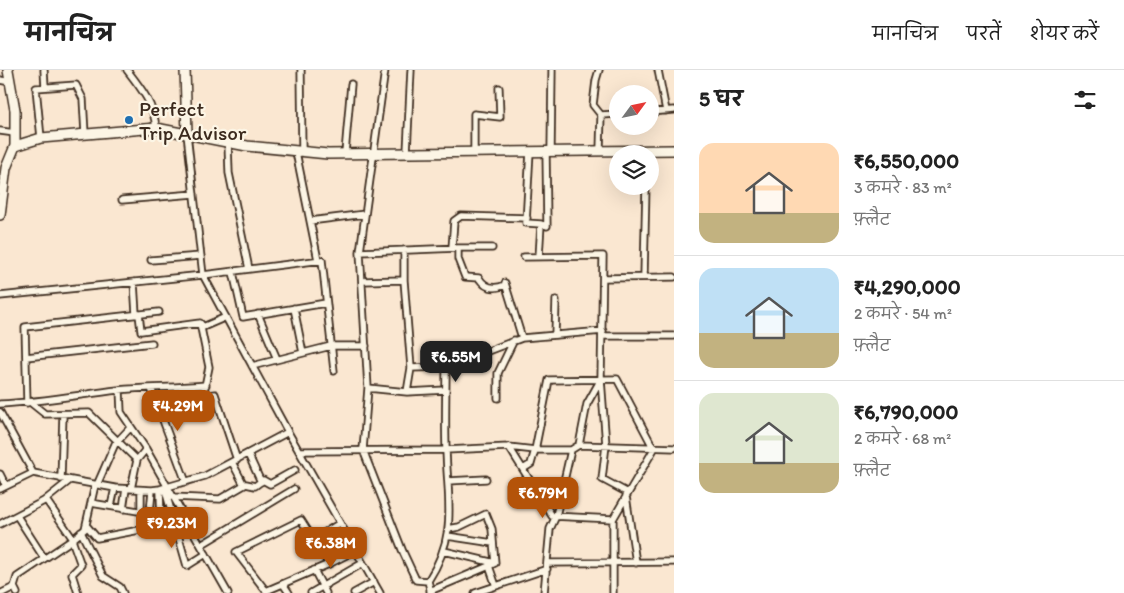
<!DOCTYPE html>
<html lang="hi">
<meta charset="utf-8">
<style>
:root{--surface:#fff;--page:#f2f2f2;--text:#222;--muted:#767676;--line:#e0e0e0;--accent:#b45309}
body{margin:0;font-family:Itim,"Playpen Sans Deva",sans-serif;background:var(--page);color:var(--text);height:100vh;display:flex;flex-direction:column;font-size:19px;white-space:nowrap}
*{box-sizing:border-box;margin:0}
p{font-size:16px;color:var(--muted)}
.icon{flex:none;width:28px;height:28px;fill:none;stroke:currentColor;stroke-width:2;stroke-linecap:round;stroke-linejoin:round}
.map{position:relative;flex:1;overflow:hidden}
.sheet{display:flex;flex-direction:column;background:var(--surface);width:450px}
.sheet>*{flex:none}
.needle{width:32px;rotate:57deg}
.buttons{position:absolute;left:609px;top:15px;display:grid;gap:10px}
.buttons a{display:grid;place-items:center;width:50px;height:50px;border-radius:50%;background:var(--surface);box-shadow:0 5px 20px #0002;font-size:25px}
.price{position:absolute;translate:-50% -42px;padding:0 11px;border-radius:10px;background:var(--accent);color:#fff;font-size:16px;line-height:32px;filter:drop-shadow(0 1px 2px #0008)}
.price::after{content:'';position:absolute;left:50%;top:30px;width:15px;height:11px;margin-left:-8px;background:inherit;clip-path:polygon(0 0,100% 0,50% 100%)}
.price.active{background:#222;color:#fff}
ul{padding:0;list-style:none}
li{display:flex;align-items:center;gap:15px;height:125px;padding:0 25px}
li+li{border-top:1px solid var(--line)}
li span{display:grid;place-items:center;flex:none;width:140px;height:100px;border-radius:15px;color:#555}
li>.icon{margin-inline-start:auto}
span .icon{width:60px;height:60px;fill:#fffc;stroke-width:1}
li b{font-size:21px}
h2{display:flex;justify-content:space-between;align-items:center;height:60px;padding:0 25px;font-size:21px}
header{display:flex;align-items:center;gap:30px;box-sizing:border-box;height:70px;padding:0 25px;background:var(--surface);border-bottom:1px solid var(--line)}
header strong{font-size:24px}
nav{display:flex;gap:28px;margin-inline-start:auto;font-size:18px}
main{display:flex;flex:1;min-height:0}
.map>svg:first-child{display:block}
</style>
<header>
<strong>मानचित्र</strong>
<nav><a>मानचित्र</a><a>परतें</a><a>शेयर करें</a></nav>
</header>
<main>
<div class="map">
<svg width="674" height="523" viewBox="0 0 674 523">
<rect width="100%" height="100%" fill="#fae7d1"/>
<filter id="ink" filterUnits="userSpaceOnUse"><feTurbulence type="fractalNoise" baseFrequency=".02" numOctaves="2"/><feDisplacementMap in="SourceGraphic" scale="10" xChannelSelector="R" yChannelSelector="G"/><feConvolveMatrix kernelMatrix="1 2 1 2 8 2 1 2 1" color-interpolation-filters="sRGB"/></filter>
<g filter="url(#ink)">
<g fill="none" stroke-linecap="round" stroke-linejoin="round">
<g stroke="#3b2a1e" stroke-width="9">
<path id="street" d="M44,0L45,17
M127,0C141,18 154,34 156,58
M301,0L302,82
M385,0L360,182L368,318L363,380L403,482L416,510L428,511
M599,0L596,10L593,35L601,45L600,80
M658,0L666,41
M0,10L10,12
M650,42L674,40
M601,45L618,44
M0,61L15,63
M187,64L203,205L288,362L380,523
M41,68L36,18L76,15L83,29L85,64
M228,73L229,103L249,199
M474,81V44L500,47L499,18
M530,81L526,153L541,154L539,187
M551,81L552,0
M296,82L318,190
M407,82L411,0
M345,83L351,14
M122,130L194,124
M310,151L365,144
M541,154L547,156L546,81
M452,178L454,151L461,146L527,148
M458,178H492
M404,180V210L411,298L407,322
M360,182L458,178V189L465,207L479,208C485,218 494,220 505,215
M524,187L603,186L601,309L606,375L602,409L628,423
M151,190L201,186
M233,202L243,247L326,233
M644,206L646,116
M604,208L674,207
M362,211L404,210
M134,212L136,244
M505,213L522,268
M0,226L203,205L322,190L334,301
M294,238L303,283
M139,244L141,261L200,253L203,257L226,247
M258,244L277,289
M200,253L209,297L203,326L215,324L237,390
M555,265L556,230
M602,266H674
M26,287L152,273
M252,296L331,276H366
M446,297L522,268L603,261
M411,298L446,297C446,324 445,351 446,378C447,430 459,463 428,511L431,523
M151,318L186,412
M368,318L407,322L446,320
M120,320L121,342L146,379L228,523
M498,328V303L514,270
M30,332L45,344L89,343L137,390
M27,333L25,257L159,242
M0,334C40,332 78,325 118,320C147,317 176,318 206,315
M0,342L33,403
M579,375L587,334L601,309
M509,377L552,446L613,449
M300,381L446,380L509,377L535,380H571L579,375L674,378
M248,384L261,412
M232,392L244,415
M523,399L531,394L535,380L549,310L617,309L654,379L613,449V523
M0,404L6,416
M61,409L63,344
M448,411L486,409
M97,415L115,374L130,358
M0,419L33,403L115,418L152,420L160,419L205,406L288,362
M131,419L137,390L146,379
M165,420L187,496L206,484
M626,426L636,493
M172,427L220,429L246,414L255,416L263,410L270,414L295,400
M46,430L73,469
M91,433L150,443L152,420
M111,436L115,418
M123,439L126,419
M141,442V420
M17,446L44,488
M0,454L44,431L69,411
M86,455L97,468L161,456L160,419
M448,459L459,457L486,444L492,459L495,493L489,496L496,516
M81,462L103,506L120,517L123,523
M447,466L493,473
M314,469L340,453
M72,470L81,495L72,504L78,523
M201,475L294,419
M444,481L495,493
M547,493L674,492
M329,494L301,450L236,482L266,521L329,494L356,480
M314,500L326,523
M283,514L289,523
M430,521L489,496
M2,523L14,517
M17,523L14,517L17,507L72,470L85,459L95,415
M311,523L363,493
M354,523L374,512
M475,523L547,499
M544,523L550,459L556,446L571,380"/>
</g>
<g stroke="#3b2a1e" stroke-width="12">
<path id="secondary" d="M8,0L15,40V76
M185,0L187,64
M0,145L6,98L15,76L41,68L156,58L247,76L328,84L674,80"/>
</g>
<use href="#street" stroke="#fcf5e5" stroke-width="5.5"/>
<use href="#secondary" stroke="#fcf5e5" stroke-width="9"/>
</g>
</g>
<circle fill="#1f6fb2" stroke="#fcf5e5" stroke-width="2" cx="129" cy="50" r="5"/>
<g text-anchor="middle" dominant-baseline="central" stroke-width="4.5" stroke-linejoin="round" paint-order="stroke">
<g font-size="21" fill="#3b2a1e" stroke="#fcf5e5" text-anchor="start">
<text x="139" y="38">Perfect<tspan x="139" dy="24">Trip Advisor</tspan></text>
</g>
</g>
</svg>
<div class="buttons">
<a><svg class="needle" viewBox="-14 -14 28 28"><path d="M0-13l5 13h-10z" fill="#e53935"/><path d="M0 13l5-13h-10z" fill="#767676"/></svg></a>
<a><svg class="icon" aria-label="layers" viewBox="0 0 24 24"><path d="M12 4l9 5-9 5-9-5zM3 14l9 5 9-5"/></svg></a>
</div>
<b class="price active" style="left:456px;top:313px">₹6.55M</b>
<b class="price" style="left:178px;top:362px">₹4.29M</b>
<b class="price" style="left:543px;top:449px">₹6.79M</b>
<b class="price" style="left:172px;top:479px">₹9.23M</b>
<b class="price" style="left:331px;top:499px">₹6.38M</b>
</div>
<section class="sheet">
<h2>5 घर<svg class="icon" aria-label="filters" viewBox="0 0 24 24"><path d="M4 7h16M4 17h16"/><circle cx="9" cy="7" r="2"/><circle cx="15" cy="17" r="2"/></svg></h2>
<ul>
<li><span style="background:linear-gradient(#ffd9b3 70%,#c2b280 0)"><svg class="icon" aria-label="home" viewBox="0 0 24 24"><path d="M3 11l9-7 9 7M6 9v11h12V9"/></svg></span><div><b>₹6,550,000</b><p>3 कमरे · 83 m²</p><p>फ़्लैट</p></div></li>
<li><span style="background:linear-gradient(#bfe0f5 65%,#c2b280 0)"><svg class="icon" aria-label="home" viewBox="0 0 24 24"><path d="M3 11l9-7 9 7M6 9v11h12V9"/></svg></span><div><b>₹4,290,000</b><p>2 कमरे · 54 m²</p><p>फ़्लैट</p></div></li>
<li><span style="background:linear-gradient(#dfe7d0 70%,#c2b280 0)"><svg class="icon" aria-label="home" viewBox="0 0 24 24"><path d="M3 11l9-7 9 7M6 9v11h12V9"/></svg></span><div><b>₹6,790,000</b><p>2 कमरे · 68 m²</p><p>फ़्लैट</p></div></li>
</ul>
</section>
</main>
